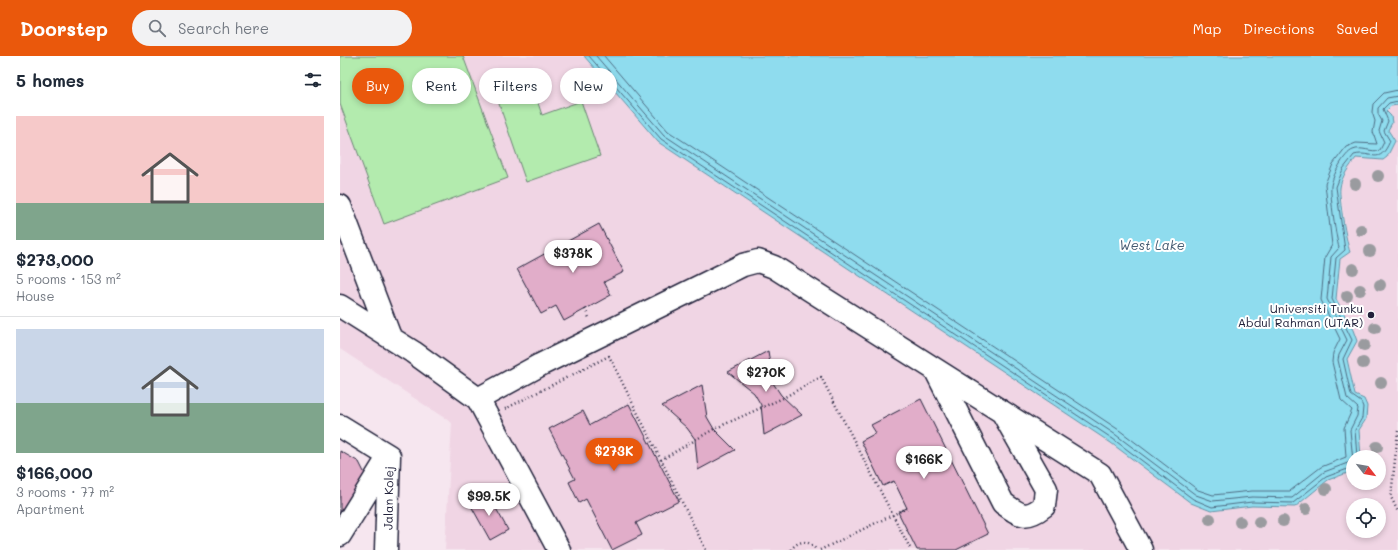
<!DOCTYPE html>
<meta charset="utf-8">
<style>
:root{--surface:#fff;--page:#f2f2f3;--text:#1f2937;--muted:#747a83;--line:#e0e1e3;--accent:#ea580c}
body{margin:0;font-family:Mali,sans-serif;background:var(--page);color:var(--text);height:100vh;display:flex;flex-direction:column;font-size:15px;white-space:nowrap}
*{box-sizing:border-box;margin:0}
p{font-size:13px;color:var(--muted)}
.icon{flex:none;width:22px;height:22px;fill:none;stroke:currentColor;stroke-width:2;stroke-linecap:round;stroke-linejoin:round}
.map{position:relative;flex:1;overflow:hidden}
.side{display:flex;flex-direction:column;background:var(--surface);width:340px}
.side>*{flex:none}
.guide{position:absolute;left:12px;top:12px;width:380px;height:36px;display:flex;gap:8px}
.needle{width:26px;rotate:121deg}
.controls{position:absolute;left:1006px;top:394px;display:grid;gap:8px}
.controls a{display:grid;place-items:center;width:40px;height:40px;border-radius:50%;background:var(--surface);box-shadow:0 2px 6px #0003;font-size:20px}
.price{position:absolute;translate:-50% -34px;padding:0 9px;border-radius:14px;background:#fff;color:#222;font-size:13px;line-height:26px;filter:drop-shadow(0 1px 2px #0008)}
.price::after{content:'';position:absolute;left:50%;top:24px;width:12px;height:9px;margin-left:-6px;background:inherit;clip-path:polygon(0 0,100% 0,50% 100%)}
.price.selected{background:var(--accent);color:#fff}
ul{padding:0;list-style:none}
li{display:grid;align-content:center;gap:8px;height:212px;padding:0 16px}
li+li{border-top:1px solid var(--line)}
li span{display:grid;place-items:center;height:124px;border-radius:0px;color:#555}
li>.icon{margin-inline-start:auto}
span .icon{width:72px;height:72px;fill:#fffc;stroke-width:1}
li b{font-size:17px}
h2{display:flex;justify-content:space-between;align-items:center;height:48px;padding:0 16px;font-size:17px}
.tag{padding:0 14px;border-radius:18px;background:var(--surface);box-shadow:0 2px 6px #0003;font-size:14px;line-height:36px}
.tag.selected{background:var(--accent);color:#fff}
header{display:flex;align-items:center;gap:24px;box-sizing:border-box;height:56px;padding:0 20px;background:var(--accent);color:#fff}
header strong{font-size:19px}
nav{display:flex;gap:22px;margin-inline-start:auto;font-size:14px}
.search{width:280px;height:36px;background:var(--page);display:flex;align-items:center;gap:10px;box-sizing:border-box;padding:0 14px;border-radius:22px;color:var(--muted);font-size:15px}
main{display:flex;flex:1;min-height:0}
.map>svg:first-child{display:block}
</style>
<header>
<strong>Doorstep</strong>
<div class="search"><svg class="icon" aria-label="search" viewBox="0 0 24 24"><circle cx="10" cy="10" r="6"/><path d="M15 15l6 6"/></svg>Search here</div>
<nav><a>Map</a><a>Directions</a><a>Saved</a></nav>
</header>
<main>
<section class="side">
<h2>5 homes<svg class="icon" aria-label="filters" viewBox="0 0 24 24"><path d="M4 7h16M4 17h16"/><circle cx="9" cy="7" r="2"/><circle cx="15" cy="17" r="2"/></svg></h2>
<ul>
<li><span style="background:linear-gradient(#f6c9c9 70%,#7fa58c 0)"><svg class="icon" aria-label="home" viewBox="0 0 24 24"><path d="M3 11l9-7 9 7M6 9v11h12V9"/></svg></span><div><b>$273,000</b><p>5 rooms · 153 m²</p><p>House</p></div></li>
<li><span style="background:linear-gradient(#c9d6e8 60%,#7fa58c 0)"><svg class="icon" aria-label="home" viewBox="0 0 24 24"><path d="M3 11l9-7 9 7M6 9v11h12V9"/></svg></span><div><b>$166,000</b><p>3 rooms · 77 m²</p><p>Apartment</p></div></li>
</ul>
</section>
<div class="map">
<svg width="1058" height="494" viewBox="0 0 1058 494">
<rect width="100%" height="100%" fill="#f6e6ef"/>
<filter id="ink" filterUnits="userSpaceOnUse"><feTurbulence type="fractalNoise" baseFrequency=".025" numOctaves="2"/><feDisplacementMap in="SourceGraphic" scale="8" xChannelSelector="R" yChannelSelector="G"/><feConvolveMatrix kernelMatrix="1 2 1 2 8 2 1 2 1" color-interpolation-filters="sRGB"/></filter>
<g filter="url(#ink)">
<path fill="#f0d5e4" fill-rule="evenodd" d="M0,0H244L318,86L771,387L851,447L871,455L912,450L955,451L988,424L1013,415V427H1039V401H1021L1019,374L1026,363L1024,343L1015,339L1007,302L1013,274L996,243L999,226L1000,203L1010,196L1007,186L1000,132L1006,115L1016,102L1043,104L1047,101L1055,85L1048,74L1051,60L1046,55L1051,50L1058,49V494H105L112,367L0,293ZM1013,449H1039V475H1013Z"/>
<path fill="#b3ebae" stroke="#6a8674" d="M0,0H123L168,122L44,168L0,48Z
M193,32L202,59L241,45L260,100L186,126L158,45Z"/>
<path fill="#8fdcee" stroke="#6392a6" d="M244,0H1058V49L1051,50L1046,55L1051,60L1052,67L1048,74L1055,85L1047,101L1043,104L1016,102C1010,110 1001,121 1000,132C999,143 1006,185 1010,196L1000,203L996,243L1013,274L1017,285L1007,303L1015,339L1024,343L1027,350L1026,363L1019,374L1021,401H1013V415L988,424L955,451L912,450L871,455L851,447L771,387L318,86Z"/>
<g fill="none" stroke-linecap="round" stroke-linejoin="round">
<path stroke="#4e6c83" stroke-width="1" d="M249,0L321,83L773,383L853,443L872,451L912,446L953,447L986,421L1013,411
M256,0L324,79L776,379L856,439L873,445L912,441L952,442L984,416L1013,405L1010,374L1017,360L1018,352L1007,342L998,304L999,299L1007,284L987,243L991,201L999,192C996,181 990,141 991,130C992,121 1004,97 1013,94C1021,90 1032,97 1040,94L1044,86L1039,75L1042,65L1038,58V52L1047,42L1058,40
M264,0L328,75L779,374L858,434L873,439L912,435H950L981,411L1006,401L1004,372L1012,354L1001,344L992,306L993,297L1000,283L981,244L985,201L992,189L985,128L993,108L1006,91L1016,87L1037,88L1033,76L1035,65L1032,56L1033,48L1044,37L1058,34
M1017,401L1015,374L1022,362L1023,351L1021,346L1011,339L1003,303L1012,284L992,243L996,202L1005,194L996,131L1003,113L1014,99C1032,94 1039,111 1050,85L1044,75L1048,65L1043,53L1049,47L1058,45"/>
</g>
<path fill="#e1adc9" stroke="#22223b" d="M259,168L284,216L264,226L271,239L224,265L216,250L201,258L177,213Z
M428,295L433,327L441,339L462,359L424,379L421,349L414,337L388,316Z
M362,329L367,361L374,373L395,394L358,414L355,383L347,372L322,350Z
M581,343L648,478L616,494H577L558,456L567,452L554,425L543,430L521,385L536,377L531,369Z
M289,348L339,445L296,467L302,479L272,494L246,443L239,447L229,426L235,423L209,373L243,355L250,369Z
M0,395L19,406L25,418L0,458Z
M148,438L168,474L150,484L130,448Z"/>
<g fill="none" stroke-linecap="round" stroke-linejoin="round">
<g stroke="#22223b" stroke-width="25">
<path id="minor" d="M0,150L50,281
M0,250L73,296L138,343L219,494
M596,315L663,447C681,460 686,464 704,450L706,433L664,359
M138,343L200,309L403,209L418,205L434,211L760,418L801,494
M0,370L49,400L46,494
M0,479L49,400"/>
</g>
<path stroke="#22223b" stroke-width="2.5" stroke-dasharray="1 3" stroke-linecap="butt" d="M245,253L250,264
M165,353L269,300L366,494
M1058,375L1051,441L1058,456
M321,404L374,373L443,342L481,321L571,494
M451,494C457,484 470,483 476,494
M480,494L567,452"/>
<use href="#minor" stroke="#fff" stroke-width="22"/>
</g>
<g fill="#9a9b9f">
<circle cx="1038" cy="120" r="6"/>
<circle cx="1015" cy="128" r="6"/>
<circle cx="1021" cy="174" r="6"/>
<circle cx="1030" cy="195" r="6"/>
<circle cx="1013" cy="213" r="6"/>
<circle cx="1040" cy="229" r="6"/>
<circle cx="1020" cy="234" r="6"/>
<circle cx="1007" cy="240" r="6"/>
<circle cx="1035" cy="272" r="6"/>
<circle cx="1024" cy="289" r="6"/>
<circle cx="1023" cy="307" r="6"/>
<circle cx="1041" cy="327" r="6"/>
<circle cx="1037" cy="391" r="6"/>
<circle cx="986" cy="433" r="6"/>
<circle cx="966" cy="453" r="6"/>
<circle cx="870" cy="463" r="6"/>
<circle cx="943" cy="465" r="6"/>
<circle cx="900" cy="466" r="6"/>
<circle cx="919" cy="466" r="6"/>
</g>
</g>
<circle fill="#22223b" stroke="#fff" stroke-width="1.5" cx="1031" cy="259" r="4"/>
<g text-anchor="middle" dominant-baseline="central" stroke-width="4" stroke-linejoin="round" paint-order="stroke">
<g font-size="12" fill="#22223b" stroke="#fff" text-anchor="end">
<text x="1023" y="252">Universiti Tunku<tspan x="1023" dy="14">Abdul Rahman (UTAR)</tspan></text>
</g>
<g font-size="12" fill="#22223b" stroke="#fff">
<text transform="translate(48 442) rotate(-89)">Jalan Kolej</text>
</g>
<g font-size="13" font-style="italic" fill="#435a71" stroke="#fff">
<text x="812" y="188">West Lake</text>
</g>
</g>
</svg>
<div class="controls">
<a><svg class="needle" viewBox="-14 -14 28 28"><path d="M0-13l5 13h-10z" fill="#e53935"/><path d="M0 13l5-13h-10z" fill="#747a83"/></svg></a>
<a><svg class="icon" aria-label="locate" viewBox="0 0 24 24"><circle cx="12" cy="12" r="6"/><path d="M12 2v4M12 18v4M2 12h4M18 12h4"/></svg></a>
</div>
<b class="price" style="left:233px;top:218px">$378K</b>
<b class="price" style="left:426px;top:337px">$270K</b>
<b class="price selected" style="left:274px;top:416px">$273K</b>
<b class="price" style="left:584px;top:424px">$166K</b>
<b class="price" style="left:149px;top:461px">$99.5K</b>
<div class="guide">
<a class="tag selected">Buy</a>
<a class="tag">Rent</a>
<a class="tag">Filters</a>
<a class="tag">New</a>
</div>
</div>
</main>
